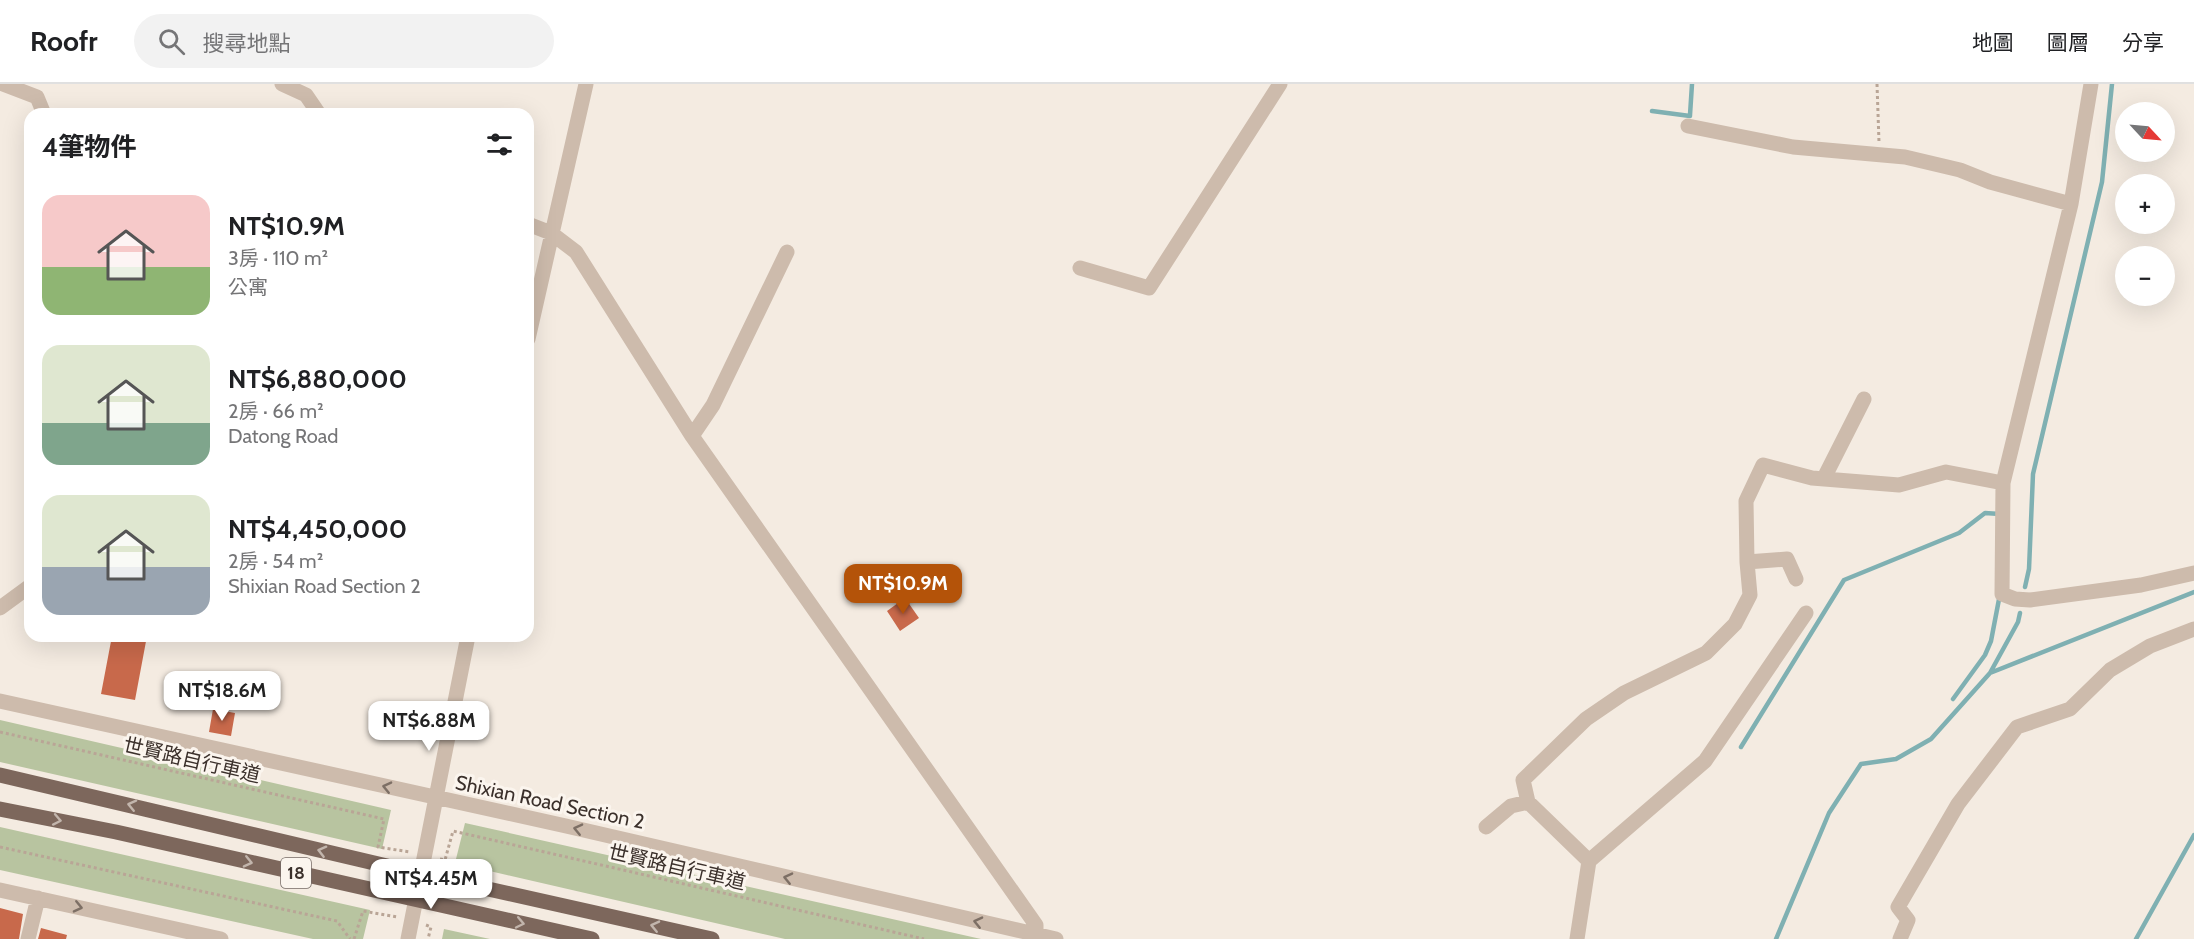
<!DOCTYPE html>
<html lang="zh-TW">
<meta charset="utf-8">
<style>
:root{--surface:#fff;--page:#f2f2f2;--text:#202124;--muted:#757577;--line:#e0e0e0;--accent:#b45309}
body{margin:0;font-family:Cabin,"Noto Sans TC",sans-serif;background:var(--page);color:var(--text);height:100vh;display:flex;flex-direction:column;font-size:22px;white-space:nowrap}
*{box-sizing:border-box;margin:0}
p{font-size:20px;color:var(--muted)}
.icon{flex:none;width:33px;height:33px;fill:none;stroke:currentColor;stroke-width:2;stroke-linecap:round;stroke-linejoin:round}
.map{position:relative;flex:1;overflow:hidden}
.sheet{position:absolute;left:24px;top:24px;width:510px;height:534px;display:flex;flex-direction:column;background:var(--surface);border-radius:18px;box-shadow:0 6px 24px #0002}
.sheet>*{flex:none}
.needle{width:39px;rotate:116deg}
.tools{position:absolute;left:2115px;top:18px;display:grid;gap:12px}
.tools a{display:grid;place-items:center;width:60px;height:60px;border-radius:50%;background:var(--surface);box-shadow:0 6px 24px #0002;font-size:30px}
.price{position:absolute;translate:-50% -51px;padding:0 14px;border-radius:12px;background:#fff;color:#222;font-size:20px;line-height:39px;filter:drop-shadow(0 2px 3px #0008)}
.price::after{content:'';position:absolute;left:50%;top:36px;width:18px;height:14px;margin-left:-9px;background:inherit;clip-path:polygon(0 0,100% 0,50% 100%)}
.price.on{background:var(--accent);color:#fff}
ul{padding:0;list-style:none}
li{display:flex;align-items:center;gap:18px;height:150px;padding:0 18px}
li span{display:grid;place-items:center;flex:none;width:168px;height:120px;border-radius:18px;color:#555}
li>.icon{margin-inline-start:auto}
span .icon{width:72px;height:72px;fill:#fffc;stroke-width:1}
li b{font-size:26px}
h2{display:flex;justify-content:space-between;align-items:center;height:72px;padding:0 18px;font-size:26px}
header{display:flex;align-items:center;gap:36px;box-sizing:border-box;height:84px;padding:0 30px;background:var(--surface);border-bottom:2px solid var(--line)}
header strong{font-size:28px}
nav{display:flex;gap:33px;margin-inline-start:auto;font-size:21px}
.search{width:420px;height:54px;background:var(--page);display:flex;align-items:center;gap:15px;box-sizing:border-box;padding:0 21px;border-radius:33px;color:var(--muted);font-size:22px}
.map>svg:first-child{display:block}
</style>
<header>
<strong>Roofr</strong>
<div class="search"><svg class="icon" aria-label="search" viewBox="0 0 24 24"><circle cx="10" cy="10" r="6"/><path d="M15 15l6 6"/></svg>搜尋地點</div>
<nav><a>地圖</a><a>圖層</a><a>分享</a></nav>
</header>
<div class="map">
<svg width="2194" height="855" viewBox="0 0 2194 855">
<rect width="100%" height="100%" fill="#f4ebe1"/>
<path fill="#b8c4a0" d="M0,636L391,726L382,765L0,678Z
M465,739L981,855H785L455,779Z
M0,743L370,826L363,855H313L0,786Z
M444,845L490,855H442Z"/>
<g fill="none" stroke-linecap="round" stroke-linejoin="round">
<path stroke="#7fb0b2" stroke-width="4.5" d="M1652,27L1690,32
M1690,31L1692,0
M2025,503L2029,485L2033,390L2102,98L2112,0
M1990,589L2018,538L2020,529
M1953,615L1985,571L1991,557L2000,510
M1741,663L1844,496L1959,449L1985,429L2000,430
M1776,855L1829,729L1861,680L1896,675L1931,655L1990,589L2194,508
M2136,855L2194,751"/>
</g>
<path fill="#c8694b" d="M905,514L919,534L900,547L887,527Z
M112,552H147L135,616L101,610Z
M213,625L235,629L231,652L209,648Z
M0,824L23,830L19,855H0Z
M41,844L67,851L66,855H38Z"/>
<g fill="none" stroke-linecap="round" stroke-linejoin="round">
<path stroke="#b9a596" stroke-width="3" stroke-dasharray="3 3" stroke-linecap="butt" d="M1877,0L1879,58
M0,648L384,735L378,763L410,768
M0,763L337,837L350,855
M440,775L445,776L453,747L924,855
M426,841L431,843L428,855
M354,855L363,827L397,833"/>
<path stroke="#cdbbac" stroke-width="15" d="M3,0L37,13L44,30
M282,0L306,11L319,30
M2091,0L2071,120L2003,399L2002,510L2015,515L2030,516L2141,501L2194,489
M1688,42L1793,63L1905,73L1960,86L1990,98L2071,120
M528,140L551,149L576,168L692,352L1036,841V855
M1080,184L1149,204L1280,0
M528,255L586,0
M692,352L713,321L787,168
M1824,394L1864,315
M1747,478L1787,475L1796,495
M0,524L30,502
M0,617L566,742L1056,855
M1486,743L1511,722L1528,718
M1589,777L1705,677L1806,529
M0,806L221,855
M28,855L38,814
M408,855L468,552
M1577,855L1589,777L1528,718L1523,696L1586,635L1624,609L1706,569L1735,540L1750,511L1747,478L1746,417L1763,381L1812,394L1899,401L1946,388L2003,399
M1900,855L1908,836L1898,823L1958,720L2017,643L2070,625L2110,586L2150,562L2194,545"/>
<path stroke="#7d675c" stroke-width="15" d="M0,691L421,790L712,855
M0,725L116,748L592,855"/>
</g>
<defs><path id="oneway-chevron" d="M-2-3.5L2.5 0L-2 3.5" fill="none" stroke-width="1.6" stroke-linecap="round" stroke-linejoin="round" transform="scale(1.5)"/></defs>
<g stroke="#7d6f65">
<use href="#oneway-chevron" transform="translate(387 703) rotate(-167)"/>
<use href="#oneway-chevron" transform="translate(578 745) rotate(-167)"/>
<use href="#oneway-chevron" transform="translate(788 794) rotate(-167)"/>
<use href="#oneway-chevron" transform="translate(78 823) rotate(13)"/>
<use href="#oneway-chevron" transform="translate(978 838) rotate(-167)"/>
</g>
<g stroke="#c2b5ac">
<use href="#oneway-chevron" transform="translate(132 721) rotate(-167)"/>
<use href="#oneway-chevron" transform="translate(57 736) rotate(11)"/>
<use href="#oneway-chevron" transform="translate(322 767) rotate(-166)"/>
<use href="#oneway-chevron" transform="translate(248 778) rotate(13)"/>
<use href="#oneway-chevron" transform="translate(520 839) rotate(12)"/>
<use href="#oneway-chevron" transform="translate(655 842) rotate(-167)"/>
</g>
<g text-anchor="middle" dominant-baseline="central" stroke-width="6" stroke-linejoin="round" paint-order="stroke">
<rect fill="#fbf5ee" stroke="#756b66" stroke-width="1.5" x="281" y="774" width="30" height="30" rx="4.5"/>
<g font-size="18" font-weight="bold" fill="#3b302b">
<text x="296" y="789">18</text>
</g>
<g font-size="20" fill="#3b302b" stroke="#fbf5ee">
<text transform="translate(192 676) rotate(13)">世賢路自行車道</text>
<text transform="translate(550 718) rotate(12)">Shixian Road Section 2</text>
<text transform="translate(677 783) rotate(13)">世賢路自行車道</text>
</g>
</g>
</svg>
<div class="tools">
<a><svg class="needle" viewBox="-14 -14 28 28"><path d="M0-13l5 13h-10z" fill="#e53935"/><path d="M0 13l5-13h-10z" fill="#757577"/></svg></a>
<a>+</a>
<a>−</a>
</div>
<b class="price on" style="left:903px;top:531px">NT$10.9M</b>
<b class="price" style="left:222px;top:638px">NT$18.6M</b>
<b class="price" style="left:429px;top:668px">NT$6.88M</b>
<b class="price" style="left:431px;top:826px">NT$4.45M</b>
<section class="sheet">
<h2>4筆物件<svg class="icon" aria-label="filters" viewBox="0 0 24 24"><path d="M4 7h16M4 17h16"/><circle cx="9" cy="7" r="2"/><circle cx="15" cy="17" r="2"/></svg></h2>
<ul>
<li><span style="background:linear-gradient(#f6c9c9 60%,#8fb573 0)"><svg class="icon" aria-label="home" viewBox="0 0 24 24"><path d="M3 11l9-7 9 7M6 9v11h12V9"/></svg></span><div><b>NT$10.9M</b><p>3房 · 110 m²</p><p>公寓</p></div></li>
<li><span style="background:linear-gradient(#dfe7d0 65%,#7fa58c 0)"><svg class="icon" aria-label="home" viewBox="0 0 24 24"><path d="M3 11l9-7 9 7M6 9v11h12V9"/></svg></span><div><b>NT$6,880,000</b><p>2房 · 66 m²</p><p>Datong Road</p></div></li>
<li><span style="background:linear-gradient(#dfe7d0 60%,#9aa5b1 0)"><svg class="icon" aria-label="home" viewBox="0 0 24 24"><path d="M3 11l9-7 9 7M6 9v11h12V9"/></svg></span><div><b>NT$4,450,000</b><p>2房 · 54 m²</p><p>Shixian Road Section 2</p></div></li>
</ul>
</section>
</div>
